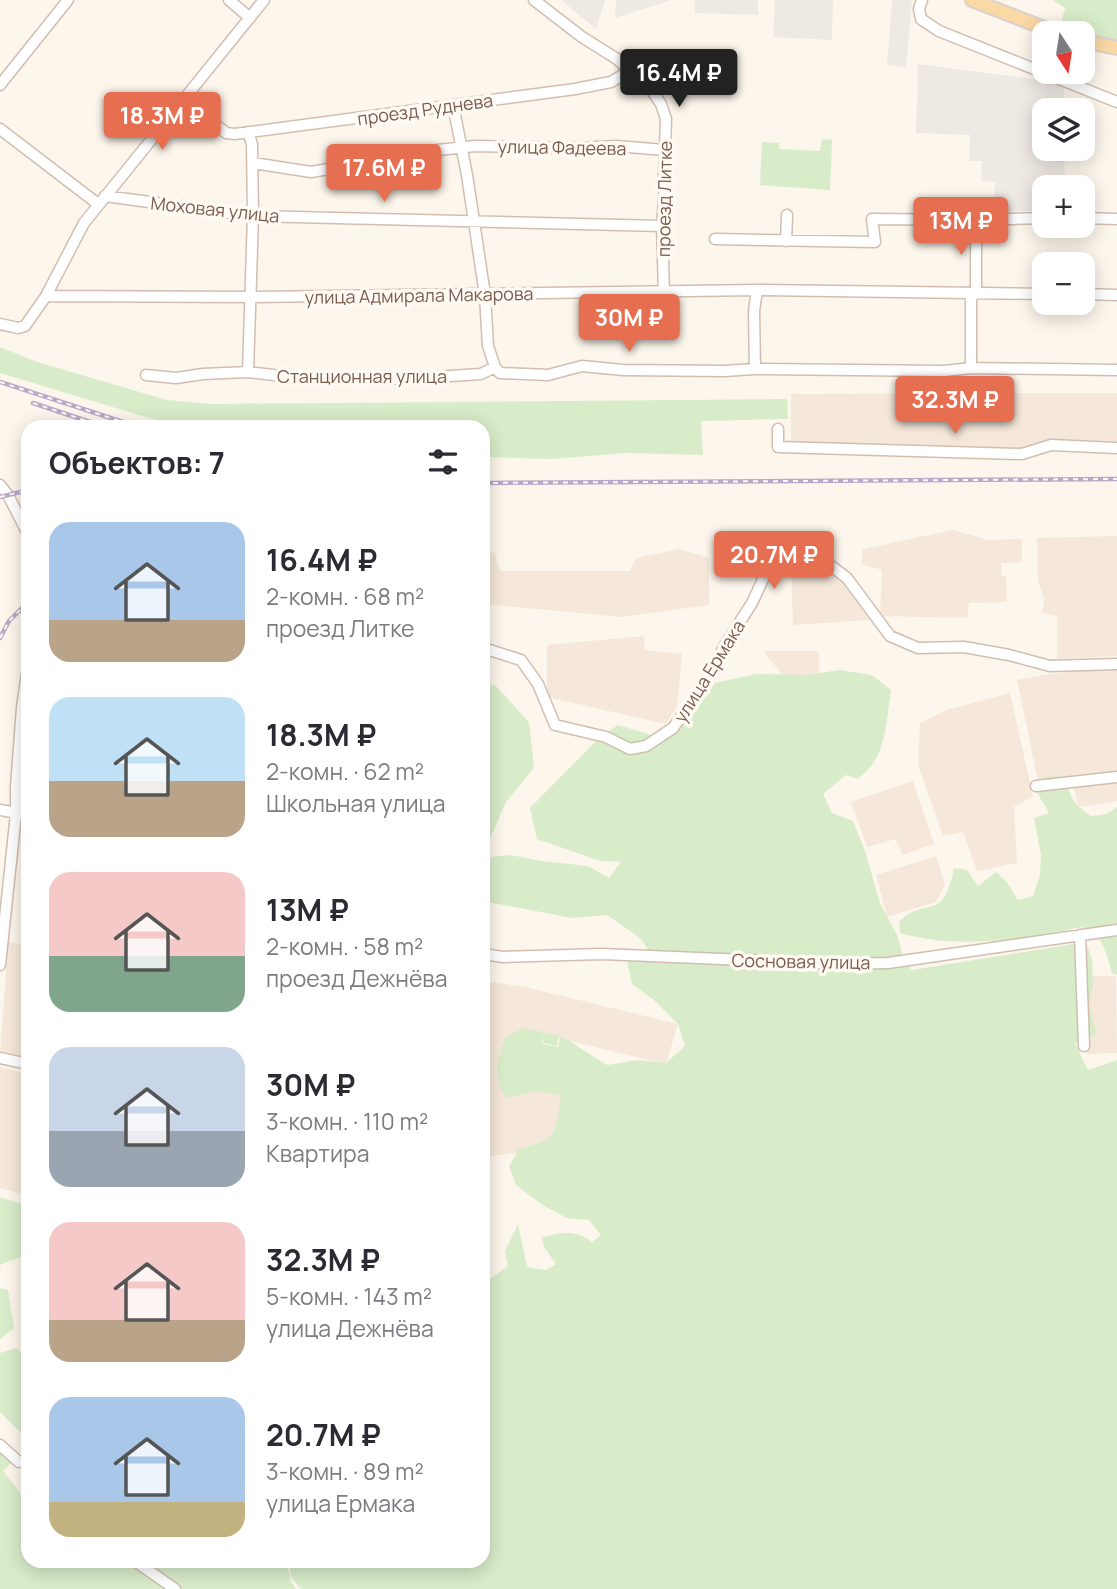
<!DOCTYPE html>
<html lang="ru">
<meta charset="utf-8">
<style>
:root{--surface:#fff;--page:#f7f7f7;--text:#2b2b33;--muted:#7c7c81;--accent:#e76f51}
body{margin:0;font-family:Manrope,sans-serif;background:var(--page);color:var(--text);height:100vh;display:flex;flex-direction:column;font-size:26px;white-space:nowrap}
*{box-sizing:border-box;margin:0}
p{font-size:23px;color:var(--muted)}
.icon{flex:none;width:38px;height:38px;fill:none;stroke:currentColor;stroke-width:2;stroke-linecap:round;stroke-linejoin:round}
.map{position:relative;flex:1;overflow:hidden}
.panel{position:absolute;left:21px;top:420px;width:469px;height:1148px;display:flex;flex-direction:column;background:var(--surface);border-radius:21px;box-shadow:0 4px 18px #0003}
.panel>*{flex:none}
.needle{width:46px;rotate:168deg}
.buttons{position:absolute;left:1032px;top:21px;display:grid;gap:14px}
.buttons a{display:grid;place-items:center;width:63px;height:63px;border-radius:14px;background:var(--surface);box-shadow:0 4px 18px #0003;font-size:35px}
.price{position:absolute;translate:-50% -60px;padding:0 16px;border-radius:7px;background:var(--accent);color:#fff;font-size:23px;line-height:46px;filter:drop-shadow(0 2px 4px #0008)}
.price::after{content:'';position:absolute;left:50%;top:42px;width:21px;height:16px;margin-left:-10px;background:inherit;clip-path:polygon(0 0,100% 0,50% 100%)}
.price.selected{background:#222;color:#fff}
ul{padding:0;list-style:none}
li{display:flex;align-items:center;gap:21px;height:175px;padding:0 28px}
li span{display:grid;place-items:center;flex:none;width:196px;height:140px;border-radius:21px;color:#555}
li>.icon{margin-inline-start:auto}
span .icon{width:84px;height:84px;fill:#fffc;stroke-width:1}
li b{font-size:30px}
h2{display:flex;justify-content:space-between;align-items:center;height:84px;padding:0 28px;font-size:30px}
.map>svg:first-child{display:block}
</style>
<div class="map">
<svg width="1117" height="1589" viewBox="0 0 1117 1589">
<rect width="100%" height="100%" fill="#fdf6ec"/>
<path fill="#f5e8da" d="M1117,393V441L1051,439L1014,450L791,442V394Z
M953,530L988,540L1022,539V562L1001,563L1002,576H1006L1007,602L969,603L967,618L880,616L882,570L861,564L863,549Z
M1117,536V656L1057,659V616L1042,613L1044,599L1038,581L1037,538Z
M680,549L709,558V605L621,617L483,604V550L495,553L500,571H630L636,558Z
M791,563L821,564L845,580L871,620L793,625Z
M644,636L645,650L682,654L677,706L666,724L547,697V645Z
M763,651H819V680H787Z
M1117,667V774L1038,782L1017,680L1044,675Z
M1010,693L1033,796L1014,807L1017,863L977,871L963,832L943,836L918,765L920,723L946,710Z
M1117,779V801L1078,807L1073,784Z
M913,781L934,844L902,855L896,839L867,847L851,802Z
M936,856L945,885L936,902L887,917L876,875Z
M8,942L28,945V1059L0,1053Z
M1085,976H1116L1117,1053L1087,1054Z
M483,981L525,987L678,1024L666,1064L518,1029L510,1079L571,1090L557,1140L525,1152L483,1157Z
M0,1067L28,1074V1196L0,1188Z"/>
<path fill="#efe9e4" d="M561,0H605L596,29Z
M616,0H671L615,18Z
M695,0H758V15L695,13Z
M775,0H833L832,40L773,37Z
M892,0H912L906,68L887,65Z
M918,64L1064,83V110H1045V149H1064L1065,187H1045V211H994L995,182L981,181L982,161H969L970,135L916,133Z"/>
<path fill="#d8ecc9" d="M1053,0H1117V42L1059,30L1065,8Z
M822,139L832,140L830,190L760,185L762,142L779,143V149L820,151Z
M0,347L37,362L167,400L211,404L787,399L788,419L701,421L703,455L626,453L551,459L483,457V427H179L0,373Z
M839,670L872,675L891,690C886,722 887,760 857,779L846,775L823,794L832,813L853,821L865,851L880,903L898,937L904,962L912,970L1086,942L1092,959L1093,985L1089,1004L1097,1035L1075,1043L1088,1070L1117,1060V1589H301L291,1577L289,1561H483V1284L508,1266L505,1251L518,1224L527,1267L546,1270L556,1264L544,1247L542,1237C563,1233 574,1229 592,1242L601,1235L589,1220L567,1218L544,1206L516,1185L509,1166L519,1149C558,1140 556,1131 561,1096L538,1091L506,1098C492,1075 497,1061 506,1037L522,1028L559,1035L557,1046L543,1043L544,1034L542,1044L558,1047L561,1036L607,1065L638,1060L666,1063L685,1046L678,1024L655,1001L632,984L627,961L649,951L640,938L607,915L572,918L483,901V874L489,869L491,857L510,855L542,861L588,866L609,878L621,862L600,861L537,839L530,808L599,738L618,725L665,739L689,719L715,683L756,674L808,675Z
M495,685L529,722L534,768L506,802L490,838L483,840V687Z
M1050,776H1065C1068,782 1067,787 1070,793C1074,804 1082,810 1091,816L1106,814L1117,807V975L1112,973C1107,954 1102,933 1082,927C1023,939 959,950 900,933L899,922C925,895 943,925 954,868L967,870L978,886L996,872L1006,881L1018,900L1033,896L1040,875L1041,855L1034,818L1049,813L1033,786L1034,782Z
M0,1197L28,1206V1254L0,1265Z
M0,1288L8,1290L14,1328L0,1339Z
M17,1348L25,1358H28V1440L0,1412V1353Z
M0,1449L13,1461L3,1471L28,1503V1561H128L167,1589H0Z
M144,1561H286L291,1582L296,1589H183Z"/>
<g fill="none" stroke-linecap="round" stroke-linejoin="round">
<g stroke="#d1beb0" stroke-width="13">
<path id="minor" d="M229,0L250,18
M534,0L582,37L617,59L650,88L661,104L666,119L664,175L665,186L662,226L664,293
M922,0L919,9L921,19L939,31L1117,102
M0,85L68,0
M185,100L226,133L235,134L575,89L611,82L621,76L632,74
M453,105L467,175L485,295L488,346L495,367
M0,129L98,204
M253,163L311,172L438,150L475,146L579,148L616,146L665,150
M105,196L253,216L662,226
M1083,218L1117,219
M715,239L875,242L872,219L976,220L1045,218
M786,241L787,215
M976,294V220
M1083,294L1117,295
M971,295V368
M46,296L249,297L757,290L1045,294
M0,324L18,328L25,326L46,296L84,223L264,0
M755,369L754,311L757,290
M248,372L253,216L252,144L248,132
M146,375L176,378L203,374L248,372L291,377L403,379L481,374L495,367L500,373L548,375L582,366L623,370L724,371L755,369L944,371L971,368L1117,370
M778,429V447L1022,454L1051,445L1117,448
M0,485L8,495L28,534
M483,648L521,660L538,684L555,725L606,737L630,749L646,746L673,728L706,681L725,645L752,603L772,560L794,547L818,556L847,578L890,636L918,648L964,647L1009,655L1050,666L1117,664
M1036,786L1117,777
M0,810L28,815
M1080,935L1084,1046
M483,954L503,957L602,954L841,964L888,963L1117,930
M0,965L16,814V787L22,708L28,666
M0,1058L28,1064
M0,1445L19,1462
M135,1561L175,1589"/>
</g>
<g stroke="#dad1cd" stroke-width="16">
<path id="major" d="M972,0L1057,33
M1083,41L1117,48"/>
</g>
<use href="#minor" stroke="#fff" stroke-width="10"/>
<use href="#major" stroke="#fbd9a5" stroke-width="12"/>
<g stroke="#b9a8c9" stroke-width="4.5">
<path id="rail" d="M0,382L129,424
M33,403L90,422
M483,483L1117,479
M0,497L28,490
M0,638L9,621L28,602"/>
</g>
<use href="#rail" stroke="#fffaf3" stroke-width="2" stroke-dasharray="5" stroke-linecap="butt"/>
</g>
<g text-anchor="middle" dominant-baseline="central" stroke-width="7" stroke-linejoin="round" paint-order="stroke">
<g font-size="18" fill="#7a5c4d" stroke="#fffaf3">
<text transform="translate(425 109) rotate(-8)">проезд Руднева</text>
<text transform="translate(562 147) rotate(1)">улица Фадеева</text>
<text transform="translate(664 199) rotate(-89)">проезд Литке</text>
<text transform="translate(215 209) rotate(6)">Моховая улица</text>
<text transform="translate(419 295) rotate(-1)">улица Адмирала Макарова</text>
<text x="362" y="376">Станционная улица</text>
<text transform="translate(709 671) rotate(-58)">улица Ермака</text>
<text transform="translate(801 961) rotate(1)">Сосновая улица</text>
</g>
</g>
</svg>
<div class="buttons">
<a><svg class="needle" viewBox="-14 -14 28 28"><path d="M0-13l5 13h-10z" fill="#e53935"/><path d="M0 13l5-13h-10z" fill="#7c7c81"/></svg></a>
<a><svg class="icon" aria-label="layers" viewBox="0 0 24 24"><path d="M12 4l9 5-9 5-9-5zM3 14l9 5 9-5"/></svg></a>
<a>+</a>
<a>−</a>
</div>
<b class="price selected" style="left:679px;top:109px">16.4M ₽</b>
<b class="price" style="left:162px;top:152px">18.3M ₽</b>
<b class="price" style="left:384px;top:204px">17.6M ₽</b>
<b class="price" style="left:961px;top:257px">13M ₽</b>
<b class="price" style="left:629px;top:354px">30M ₽</b>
<b class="price" style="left:955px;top:436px">32.3M ₽</b>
<b class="price" style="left:774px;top:591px">20.7M ₽</b>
<section class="panel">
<h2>Объектов: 7<svg class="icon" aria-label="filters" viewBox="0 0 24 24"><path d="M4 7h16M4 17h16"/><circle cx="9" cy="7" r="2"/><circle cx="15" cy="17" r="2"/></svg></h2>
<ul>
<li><span style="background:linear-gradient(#a9c7e8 70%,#b9a48a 0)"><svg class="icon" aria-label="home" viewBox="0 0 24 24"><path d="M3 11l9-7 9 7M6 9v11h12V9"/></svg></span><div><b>16.4M ₽</b><p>2-комн. · 68 m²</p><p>проезд Литке</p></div></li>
<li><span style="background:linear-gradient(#bfe0f5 60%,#b9a48a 0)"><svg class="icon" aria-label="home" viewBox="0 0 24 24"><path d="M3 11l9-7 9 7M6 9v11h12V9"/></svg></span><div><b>18.3M ₽</b><p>2-комн. · 62 m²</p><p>Школьная улица</p></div></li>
<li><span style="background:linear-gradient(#f6c9c9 60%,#7fa58c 0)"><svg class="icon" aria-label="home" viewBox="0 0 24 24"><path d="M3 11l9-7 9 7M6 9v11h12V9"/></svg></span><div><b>13M ₽</b><p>2-комн. · 58 m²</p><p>проезд Дежнёва</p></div></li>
<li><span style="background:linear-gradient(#c9d6e8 60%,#9aa5b1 0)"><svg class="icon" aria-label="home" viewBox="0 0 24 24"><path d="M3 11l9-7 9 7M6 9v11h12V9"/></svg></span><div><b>30M ₽</b><p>3-комн. · 110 m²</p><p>Квартира</p></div></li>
<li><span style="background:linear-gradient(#f6c9c9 70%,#b9a48a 0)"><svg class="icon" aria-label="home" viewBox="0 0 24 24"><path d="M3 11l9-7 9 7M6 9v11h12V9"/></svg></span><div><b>32.3M ₽</b><p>5-комн. · 143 m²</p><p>улица Дежнёва</p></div></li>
<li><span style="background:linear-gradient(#a9c7e8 75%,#c2b280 0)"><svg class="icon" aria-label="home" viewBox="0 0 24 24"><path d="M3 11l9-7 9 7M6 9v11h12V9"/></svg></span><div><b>20.7M ₽</b><p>3-комн. · 89 m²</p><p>улица Ермака</p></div></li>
</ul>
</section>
</div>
